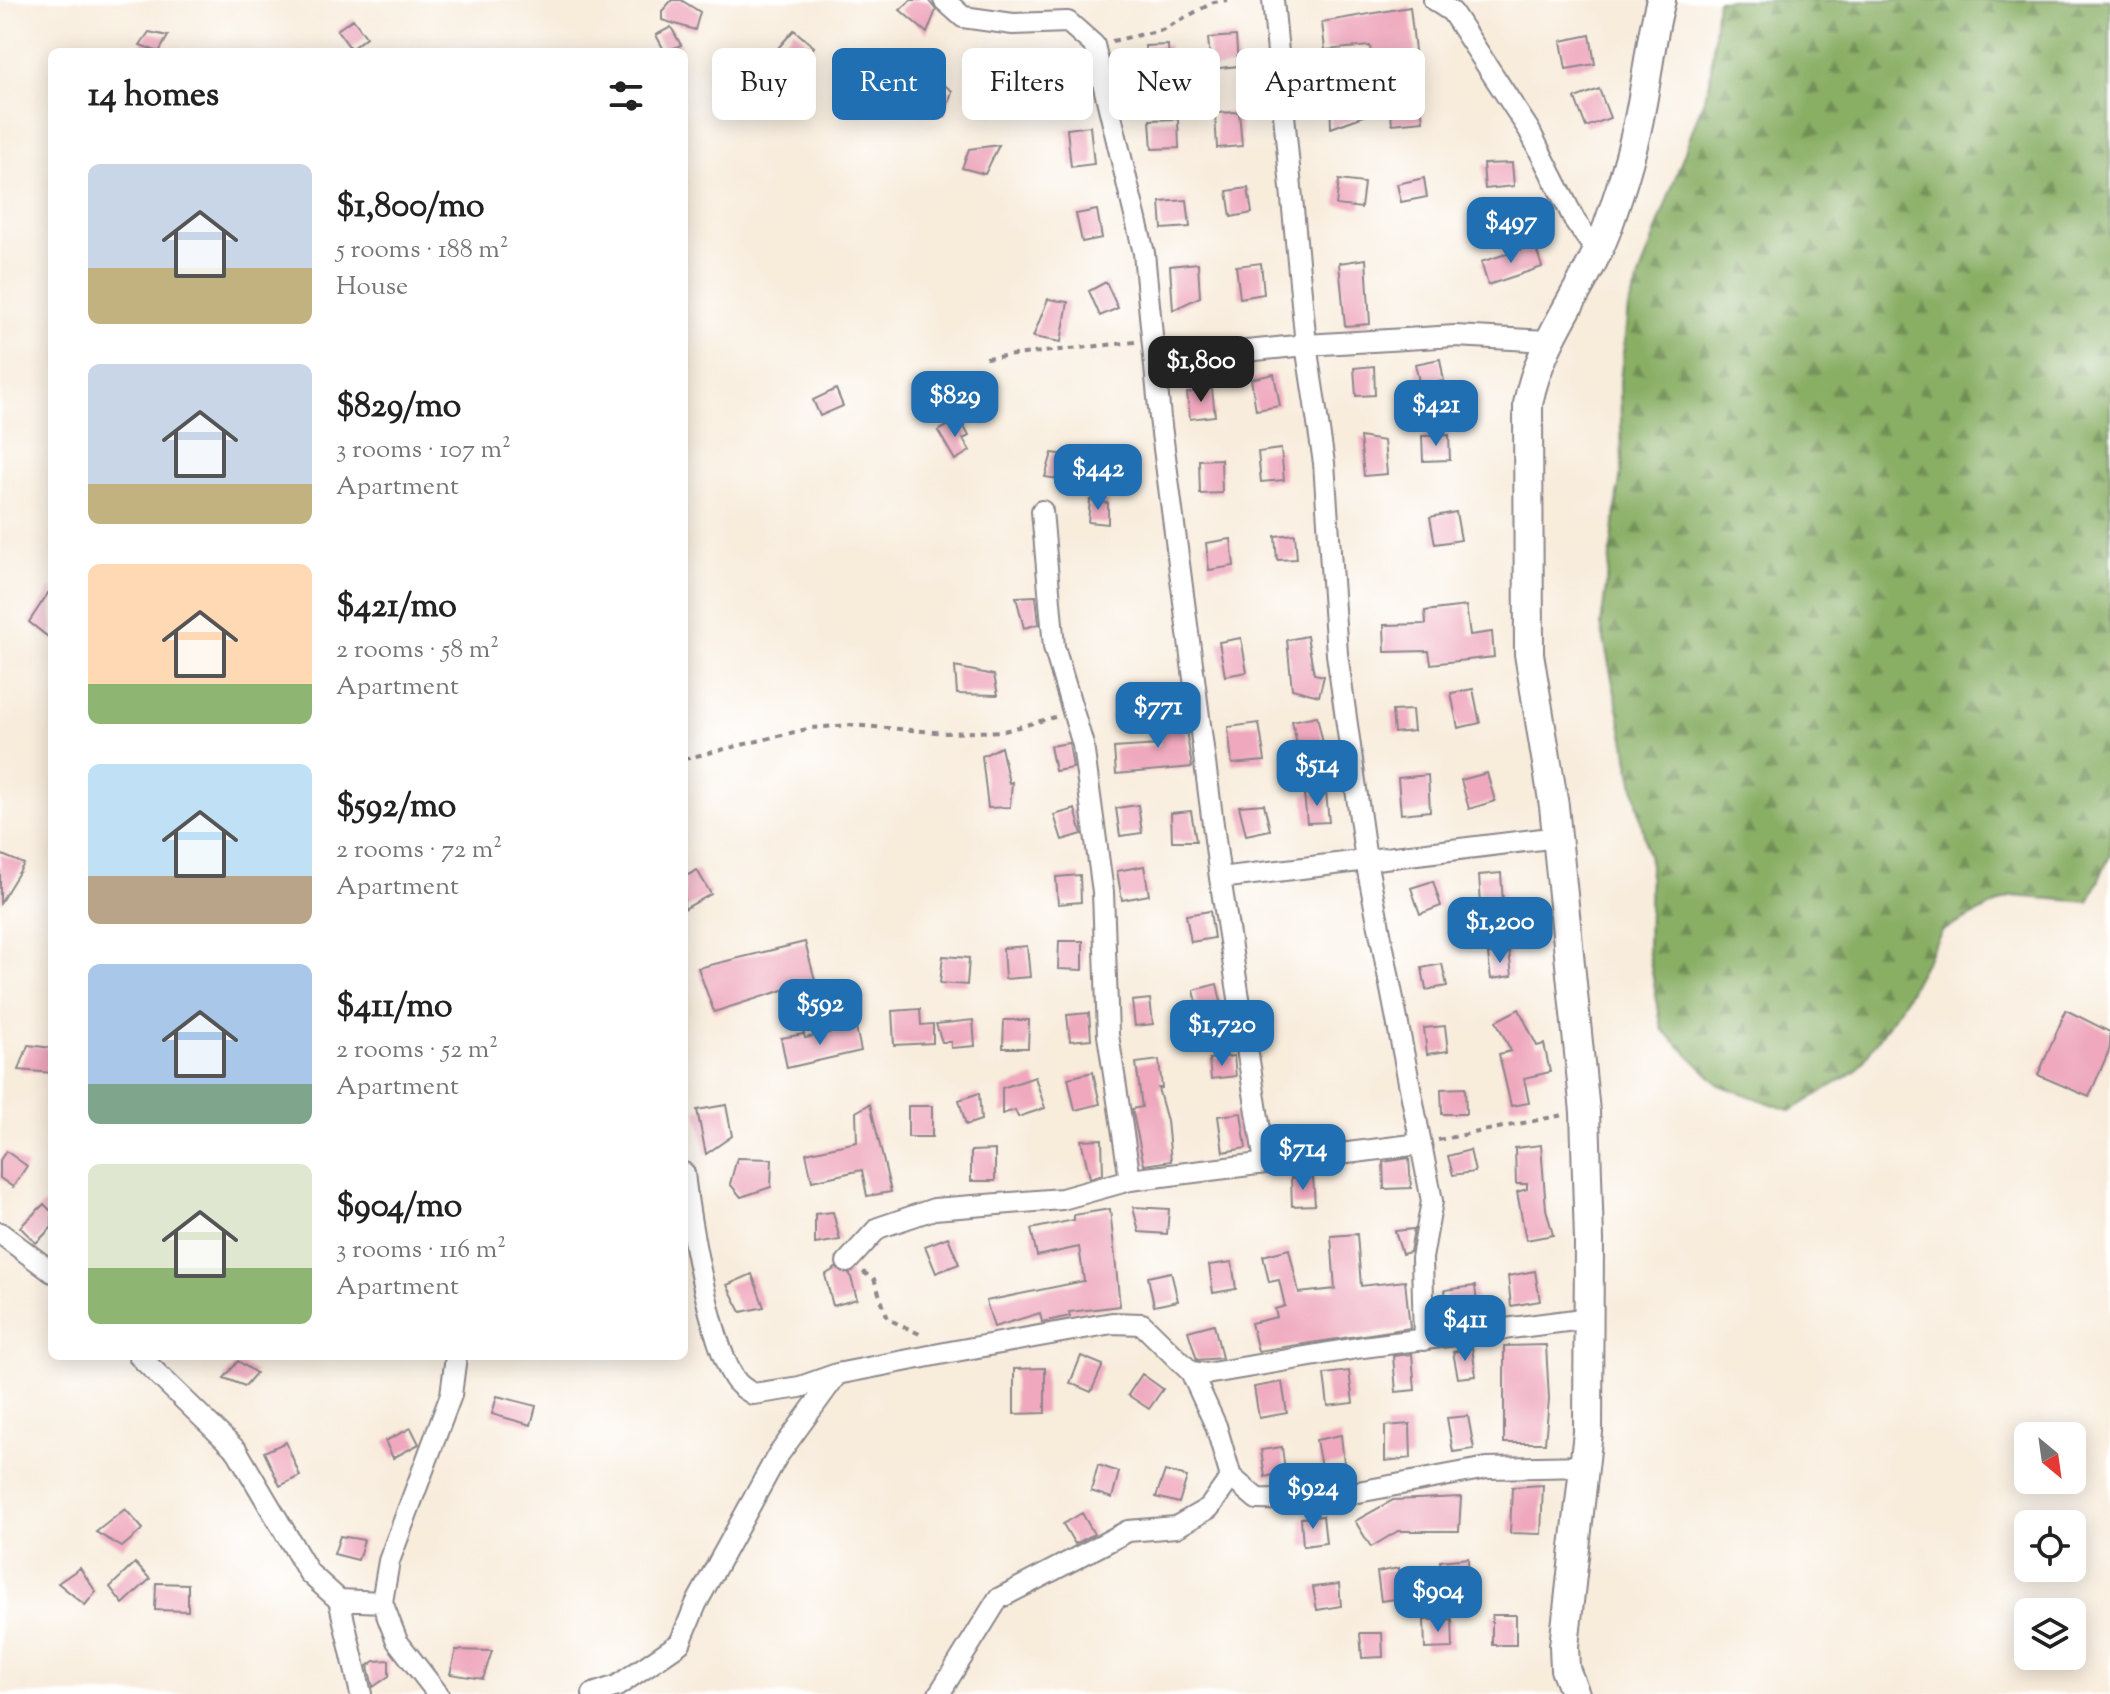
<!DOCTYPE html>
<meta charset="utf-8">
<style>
:root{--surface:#fff;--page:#f2f2f2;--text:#222;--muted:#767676;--accent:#1f6fb2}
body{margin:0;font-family:"Sorts Mill Goudy",serif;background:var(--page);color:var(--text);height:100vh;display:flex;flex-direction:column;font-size:30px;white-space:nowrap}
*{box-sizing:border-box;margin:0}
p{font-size:26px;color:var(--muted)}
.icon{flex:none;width:44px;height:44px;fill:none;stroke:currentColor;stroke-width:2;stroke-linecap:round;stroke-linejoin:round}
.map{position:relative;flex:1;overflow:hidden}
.sheet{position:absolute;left:48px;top:48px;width:640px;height:1312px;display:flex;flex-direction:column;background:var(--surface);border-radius:12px;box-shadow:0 4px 20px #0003}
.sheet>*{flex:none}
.guide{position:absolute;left:712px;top:48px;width:760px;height:72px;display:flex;gap:16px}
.needle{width:52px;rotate:151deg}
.buttons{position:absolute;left:2014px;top:1422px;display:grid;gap:16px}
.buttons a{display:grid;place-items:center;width:72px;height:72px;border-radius:12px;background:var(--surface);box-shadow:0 4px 20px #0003;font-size:40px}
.price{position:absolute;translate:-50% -68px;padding:0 18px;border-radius:16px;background:var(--accent);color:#fff;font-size:26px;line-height:52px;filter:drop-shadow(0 2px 4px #0008)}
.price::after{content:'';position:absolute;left:50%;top:48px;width:24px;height:18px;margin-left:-12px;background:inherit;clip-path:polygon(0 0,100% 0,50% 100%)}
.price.selected{background:#222;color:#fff}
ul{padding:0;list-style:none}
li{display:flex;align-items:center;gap:24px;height:200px;padding:0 40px}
li span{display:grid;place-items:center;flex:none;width:224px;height:160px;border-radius:12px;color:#555}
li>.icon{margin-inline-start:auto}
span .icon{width:96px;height:96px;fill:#fffc;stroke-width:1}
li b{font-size:34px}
h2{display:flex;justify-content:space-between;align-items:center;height:96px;padding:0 40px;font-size:34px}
.tag{padding:0 28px;border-radius:12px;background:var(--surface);box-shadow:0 4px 20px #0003;font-size:28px;line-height:72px}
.tag.selected{background:var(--accent);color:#fff}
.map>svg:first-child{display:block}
</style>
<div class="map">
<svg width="2110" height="1694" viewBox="0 0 2110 1694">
<defs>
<pattern id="forest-firs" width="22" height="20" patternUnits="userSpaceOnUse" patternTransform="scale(2)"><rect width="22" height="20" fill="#89af65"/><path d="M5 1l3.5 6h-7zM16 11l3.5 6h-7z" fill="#708e54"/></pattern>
</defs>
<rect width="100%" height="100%" fill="#fff"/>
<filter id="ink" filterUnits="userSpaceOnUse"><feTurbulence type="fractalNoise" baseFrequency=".0125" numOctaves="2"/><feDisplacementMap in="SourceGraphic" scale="16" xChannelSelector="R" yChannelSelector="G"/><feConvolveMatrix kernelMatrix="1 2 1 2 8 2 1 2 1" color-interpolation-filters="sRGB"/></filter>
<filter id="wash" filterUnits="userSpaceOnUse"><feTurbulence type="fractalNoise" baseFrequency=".006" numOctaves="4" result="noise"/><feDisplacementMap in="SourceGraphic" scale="32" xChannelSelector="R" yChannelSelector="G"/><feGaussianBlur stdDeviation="1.8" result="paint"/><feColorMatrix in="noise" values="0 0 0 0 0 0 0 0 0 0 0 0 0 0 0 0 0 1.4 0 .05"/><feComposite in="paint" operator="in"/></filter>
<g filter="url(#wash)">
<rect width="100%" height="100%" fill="#f8ecdb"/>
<path fill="url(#forest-firs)" stroke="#566850" stroke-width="2" d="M1717,0H2110V855L2089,902L2012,896L1942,931L1901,1006L1857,1070L1791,1111L1719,1085L1662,1029L1648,949L1650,865L1601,625L1622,464L1620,382L1628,308L1710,82Z"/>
<g id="blocks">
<path fill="#efa8bd" d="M672,0H681L700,12L695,30L662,20V11Z
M911,0H928L936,10L927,33L900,10Z
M1410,7L1423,121L1392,124L1390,106L1381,110L1370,46L1325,50L1322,22Z
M353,19L366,37L351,49L337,30Z
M671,27L681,45L665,52L656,35Z
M794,30L814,47L793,76L771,56Z
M149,32L168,36L159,52L140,45Z
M1590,35L1595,64L1566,69L1561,41Z
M1236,36L1238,66L1211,69L1208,38Z
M1168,45L1170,77L1146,79L1145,46Z
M1054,54L1056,58L1062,54L1077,79L1055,92L1038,64Z
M935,78L952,91L945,116L918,102Z
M1599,89L1610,118L1586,127L1575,98Z
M1377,96L1375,112L1331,128L1330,97Z
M1239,112L1242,146L1217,148L1215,113Z
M1178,119L1179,148L1152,149L1150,120Z
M1090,126L1094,164L1071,167L1067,129Z
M999,145L985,174L962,168L969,149Z
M1512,163L1514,186L1485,189L1483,164Z
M1424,178L1427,197L1401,202L1397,184Z
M1339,180L1364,183L1361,208L1336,205Z
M1248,188L1252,213L1231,217L1227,191Z
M1187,200L1190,227L1162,229L1160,202Z
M1097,210L1102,238L1082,242L1076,214Z
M1535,245L1542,267L1488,285L1481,262Z
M1366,259L1370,324L1345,326L1339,263Z
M1198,263L1200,297L1173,310L1170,266Z
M1261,263L1264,294L1240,298L1236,266Z
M1106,282L1118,308L1100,316L1089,291Z
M1048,299L1068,302L1061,342L1033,337Z
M1440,359L1444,381L1420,386L1415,364Z
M1374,366L1375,395L1356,396L1354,368Z
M1274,374L1280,406L1256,410L1251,379Z
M836,389L843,406L820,416L813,400Z
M1212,389L1215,416L1190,419L1187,393Z
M960,419L969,436L963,439L970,451L955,460L938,431Z
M1449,435L1450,460L1423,461L1422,436Z
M1360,437L1384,441L1387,474L1364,476Z
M1281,449L1284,480L1261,482L1258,452Z
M1052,453L1075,456L1078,482L1045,477Z
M1221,459L1222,493L1200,494L1199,460Z
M1090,500L1108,503V524L1088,522Z
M1456,512L1461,540L1435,544L1430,517Z
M1295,534L1297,559L1277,560L1275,536Z
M1231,539L1234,566L1209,570L1206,543Z
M52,587V640L29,622Z
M1036,596L1039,624L1024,628L1016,597Z
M1466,606L1470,635L1492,632L1494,657L1431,664L1429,651L1385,652L1384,625L1426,624L1425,611Z
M1307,636L1314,674L1324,676L1319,696L1292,689L1287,640Z
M1241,638L1247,672L1225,676L1219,642Z
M955,667L994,675L998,695L957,694Z
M1473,689L1480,723L1458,728L1451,693Z
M1412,710L1414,731L1394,733L1392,711Z
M1183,712L1192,767L1116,774L1114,748L1159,745L1162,718Z
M1317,716L1324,748L1299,754L1292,721Z
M1259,723L1265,761L1232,764L1228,727Z
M1069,743L1073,768L1055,771L1050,746Z
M1001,747L1009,783L1012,782L1010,807L988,808L982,756Z
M1487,773L1495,801L1469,809L1461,780Z
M1428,775L1430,811L1401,814L1398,778Z
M1326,792L1329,822L1307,823L1304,794Z
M1264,804L1270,830L1246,835L1239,806Z
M1138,805L1142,833L1120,836L1116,808Z
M1075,809L1082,834L1062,840L1054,815Z
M1191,811L1196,841H1172L1171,813Z
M0,854L24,864L0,903Z
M1144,866L1149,895L1122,900L1117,871Z
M697,870L711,894L684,909V877Z
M1501,873L1503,903L1481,904L1479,875Z
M1080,875L1081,902L1058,904L1056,877Z
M1433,881L1441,906L1420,914L1411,888Z
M1210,911L1214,938L1191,942L1186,915Z
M1059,941H1083V970L1058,969Z
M805,942L815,980L714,1012L698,968Z
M1027,946L1030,977L1005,979L1003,948Z
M1509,951L1512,976L1491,979L1488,954Z
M943,956L969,958L967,985L940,983Z
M1442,964L1447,986L1426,990L1422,968Z
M1217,984L1223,1010L1200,1016L1194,990Z
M1150,999L1153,1024L1135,1026L1132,1001Z
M920,1009L921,1025L933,1024V1043L894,1045L892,1011Z
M1519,1009L1537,1046L1544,1044L1550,1072L1524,1078L1529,1103L1511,1106L1499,1054L1511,1051L1496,1021Z
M2066,1010L2110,1032V1048L2089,1097L2038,1075Z
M1089,1013L1091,1039L1070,1041L1067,1015Z
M973,1020L975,1046L951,1048V1042H942L936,1024Z
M1004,1020H1029L1028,1048H1003Z
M1445,1026L1448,1051L1427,1054L1424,1028Z
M856,1027L861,1051L787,1068L781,1038L804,1034L805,1038Z
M28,1045L52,1048V1073L19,1070Z
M1234,1056L1236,1076L1211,1079L1209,1059Z
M1159,1060L1162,1088H1158L1167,1121L1171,1161L1144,1165L1132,1109L1142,1107L1136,1063Z
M1093,1072L1100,1104L1075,1110L1068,1078Z
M1035,1077L1045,1108L1018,1117L1015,1110L1002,1114V1088Z
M1465,1088L1466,1114H1442L1441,1089Z
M979,1093L981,1120L966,1125L959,1100Z
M870,1104L891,1192L867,1196L862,1170L812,1181L806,1153L857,1142L856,1112Z
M726,1105L732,1136L706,1154L697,1110Z
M908,1106H932V1137H908Z
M1241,1113L1246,1148L1223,1152L1218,1116Z
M1102,1139L1103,1174L1090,1178L1081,1140Z
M1541,1145L1546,1209L1553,1235L1526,1240L1517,1192L1527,1189V1184H1516L1515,1148Z
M995,1150V1181H971V1151Z
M1470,1150L1475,1172L1453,1175L1448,1156Z
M6,1151L27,1166L13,1187L0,1178V1160Z
M737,1158L772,1159L771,1187L741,1197L730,1184Z
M1409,1158L1411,1188L1384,1189L1383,1162Z
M1313,1177L1315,1205L1292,1206L1291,1178Z
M44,1204L52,1212V1227L36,1243L20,1227Z
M1133,1207L1169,1209L1167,1234L1139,1232Z
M1110,1209L1120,1306L1069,1312L1070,1316L1042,1322L1040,1313L994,1327L986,1301L1084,1281L1079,1247L1037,1256L1031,1229L1074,1220V1215Z
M833,1212L840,1240L815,1244V1214Z
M1414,1229L1410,1252L1402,1254L1395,1231Z
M1357,1234L1361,1286L1405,1281L1410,1328L1258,1351L1251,1323L1277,1317L1275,1309L1285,1306L1279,1280L1269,1282L1263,1256L1289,1249L1299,1293L1335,1289L1331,1236Z
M948,1237L959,1264L936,1273L925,1246Z
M1232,1262L1236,1289L1213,1293L1209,1265Z
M836,1268L850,1274L857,1299L833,1306L825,1275Z
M1535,1271L1540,1301L1511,1306L1508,1276Z
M1171,1272L1178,1301L1154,1306L1148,1277Z
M752,1274L764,1307L741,1312L727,1285Z
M1475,1286L1478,1312L1448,1315L1445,1290Z
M1214,1324L1222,1358L1197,1360L1188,1331Z
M1546,1345L1549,1399L1545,1443H1504V1346Z
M1472,1347L1476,1376L1458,1378L1453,1352Z
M1412,1354L1415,1390L1396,1392L1393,1356Z
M1081,1356L1103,1365L1091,1392L1070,1383Z
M238,1361L256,1373L245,1386L224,1378Z
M1045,1368V1413L1014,1414V1369Z
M1349,1371L1353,1403L1328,1406L1324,1374Z
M1142,1374L1163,1389L1149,1409L1128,1395Z
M1282,1382L1287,1413L1259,1418L1254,1387Z
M497,1396L536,1406L531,1425L492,1414Z
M1468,1416L1474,1449L1453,1452L1447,1418Z
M1410,1424L1411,1458L1385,1461V1426Z
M411,1428L419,1444L393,1458L385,1441Z
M1341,1435L1344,1463L1321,1467L1316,1440Z
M286,1442L300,1476L280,1486L264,1452Z
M1282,1447L1285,1472L1265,1477L1261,1450Z
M1098,1465L1119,1472L1112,1498L1091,1491Z
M1165,1471L1187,1477L1179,1503L1156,1497Z
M1543,1485L1541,1534L1510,1533L1512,1487Z
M1461,1497L1459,1531H1398L1371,1547L1355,1521L1393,1500Z
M125,1509L143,1529L122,1547L96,1532Z
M1082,1513L1094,1534L1075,1544L1063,1524Z
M1323,1516L1326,1543L1303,1546L1301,1518Z
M340,1536L364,1540L358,1560L334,1554Z
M1468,1558L1469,1588L1443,1590L1440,1561Z
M135,1563L150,1579L123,1604L110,1587Z
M80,1568L96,1592L85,1605L58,1583Z
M1399,1568L1402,1598L1381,1601L1377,1572Z
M156,1583L188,1584V1611L155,1610Z
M1339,1584L1341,1606L1317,1610L1313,1587Z
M1492,1615H1516V1645H1492Z
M1452,1619L1453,1648L1425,1649L1424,1620Z
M1360,1633H1382L1383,1657L1362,1658Z
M456,1650L492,1651L483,1679L450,1674Z
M389,1660V1676L373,1687L368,1666L375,1661Z"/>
</g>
</g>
<g filter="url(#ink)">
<use href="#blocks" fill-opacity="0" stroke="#8d878b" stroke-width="2"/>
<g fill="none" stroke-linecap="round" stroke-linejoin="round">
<g stroke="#8d878b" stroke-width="24">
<path id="street" d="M944,0L963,17L1013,24L1068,22L1094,45L1144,253L1160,418L1220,878L1558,837
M1273,0L1306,345L1324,463L1337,654L1366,860L1432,1201L1422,1258L1424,1340
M1434,0L1452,12L1529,130L1575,221L1597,252
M1156,360L1306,345L1455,336L1548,341
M1042,511L1054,647L1083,745L1103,892L1108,1035L1130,1180
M1220,878L1265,1162
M684,1173C689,1220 710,1340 734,1378C738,1385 746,1390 753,1394L800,1387L837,1374L950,1352L1112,1323L1142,1324L1191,1372L1206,1374L1363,1347L1590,1318
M0,1233L52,1272
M847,1262L878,1228L934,1209L1062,1199L1130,1180L1420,1144
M139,1356L237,1451L309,1573L339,1600L382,1602
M1191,1372L1216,1426L1231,1477L1257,1499L1315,1500L1487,1468L1585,1466
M339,1600L361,1694
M438,1694L397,1641L382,1602L389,1561L451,1395L456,1356
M593,1694L617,1686L680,1643L696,1604L776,1458L837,1374
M939,1694L998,1599L1128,1531L1176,1527L1209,1508L1231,1477"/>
</g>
<g stroke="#8d878b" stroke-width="32">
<path id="secondary" d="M1575,1694L1565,1669L1564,1646L1588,1432L1589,1240L1585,1112L1554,806L1529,654L1528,404C1540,338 1586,288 1608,226C1621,189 1634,148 1641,108C1648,73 1651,35 1661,0"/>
</g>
<path stroke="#8d878b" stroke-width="4" stroke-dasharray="6 6" stroke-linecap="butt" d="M1112,41L1162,30L1214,2L1228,0
M986,358L1135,342
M684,759L811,728L851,725L946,733L1004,731L1055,717
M1438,1140L1563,1115
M863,1272L874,1279L888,1319L924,1336"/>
<use href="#street" stroke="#fff" stroke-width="20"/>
<use href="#secondary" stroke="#fff" stroke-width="28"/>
</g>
</g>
</svg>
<div class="buttons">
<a><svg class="needle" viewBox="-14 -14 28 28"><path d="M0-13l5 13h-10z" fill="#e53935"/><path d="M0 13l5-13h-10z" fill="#767676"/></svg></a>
<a><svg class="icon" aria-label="locate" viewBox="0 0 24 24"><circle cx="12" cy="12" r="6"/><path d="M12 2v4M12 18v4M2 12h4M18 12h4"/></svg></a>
<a><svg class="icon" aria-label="layers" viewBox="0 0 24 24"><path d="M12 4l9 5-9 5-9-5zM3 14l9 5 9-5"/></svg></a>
</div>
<b class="price" style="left:1511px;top:265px">$497</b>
<b class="price selected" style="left:1201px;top:404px">$1,800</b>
<b class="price" style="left:955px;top:439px">$829</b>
<b class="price" style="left:1436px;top:448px">$421</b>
<b class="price" style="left:1098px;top:512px">$442</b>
<b class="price" style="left:1158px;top:750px">$771</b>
<b class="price" style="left:1317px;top:808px">$514</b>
<b class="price" style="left:1500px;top:965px">$1,200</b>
<b class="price" style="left:820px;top:1047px">$592</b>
<b class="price" style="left:1222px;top:1068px">$1,720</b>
<b class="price" style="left:1303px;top:1192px">$714</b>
<b class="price" style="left:1465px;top:1363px">$411</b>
<b class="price" style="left:1313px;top:1531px">$924</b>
<b class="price" style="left:1438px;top:1634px">$904</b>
<div class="guide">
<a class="tag">Buy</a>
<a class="tag selected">Rent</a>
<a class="tag">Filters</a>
<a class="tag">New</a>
<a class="tag">Apartment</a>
</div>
<section class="sheet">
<h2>14 homes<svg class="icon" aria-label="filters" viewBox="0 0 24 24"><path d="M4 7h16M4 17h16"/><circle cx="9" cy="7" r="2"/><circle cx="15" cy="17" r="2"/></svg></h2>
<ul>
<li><span style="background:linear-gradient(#c9d6e8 65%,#c2b280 0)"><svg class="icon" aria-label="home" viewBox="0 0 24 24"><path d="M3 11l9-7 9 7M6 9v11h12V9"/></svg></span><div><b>$1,800/mo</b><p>5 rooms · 188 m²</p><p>House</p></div></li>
<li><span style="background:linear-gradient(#c9d6e8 75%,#c2b280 0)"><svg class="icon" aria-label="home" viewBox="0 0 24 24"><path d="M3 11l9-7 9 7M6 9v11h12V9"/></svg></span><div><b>$829/mo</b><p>3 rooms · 107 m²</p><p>Apartment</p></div></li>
<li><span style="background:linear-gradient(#ffd9b3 75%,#8fb573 0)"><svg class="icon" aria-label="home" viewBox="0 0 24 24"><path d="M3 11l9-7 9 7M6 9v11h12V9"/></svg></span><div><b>$421/mo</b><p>2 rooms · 58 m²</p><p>Apartment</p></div></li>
<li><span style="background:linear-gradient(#bfe0f5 70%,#b9a48a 0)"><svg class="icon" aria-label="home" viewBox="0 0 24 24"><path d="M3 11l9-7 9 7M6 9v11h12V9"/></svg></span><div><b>$592/mo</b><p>2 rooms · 72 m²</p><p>Apartment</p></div></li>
<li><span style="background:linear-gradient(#a9c7e8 75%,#7fa58c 0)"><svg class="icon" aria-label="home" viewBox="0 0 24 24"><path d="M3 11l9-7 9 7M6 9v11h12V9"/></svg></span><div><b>$411/mo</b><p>2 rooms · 52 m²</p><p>Apartment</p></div></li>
<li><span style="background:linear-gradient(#dfe7d0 65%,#8fb573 0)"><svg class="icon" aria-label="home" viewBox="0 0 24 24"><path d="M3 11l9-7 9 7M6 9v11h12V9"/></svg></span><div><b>$904/mo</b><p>3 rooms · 116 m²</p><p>Apartment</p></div></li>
</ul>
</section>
</div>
